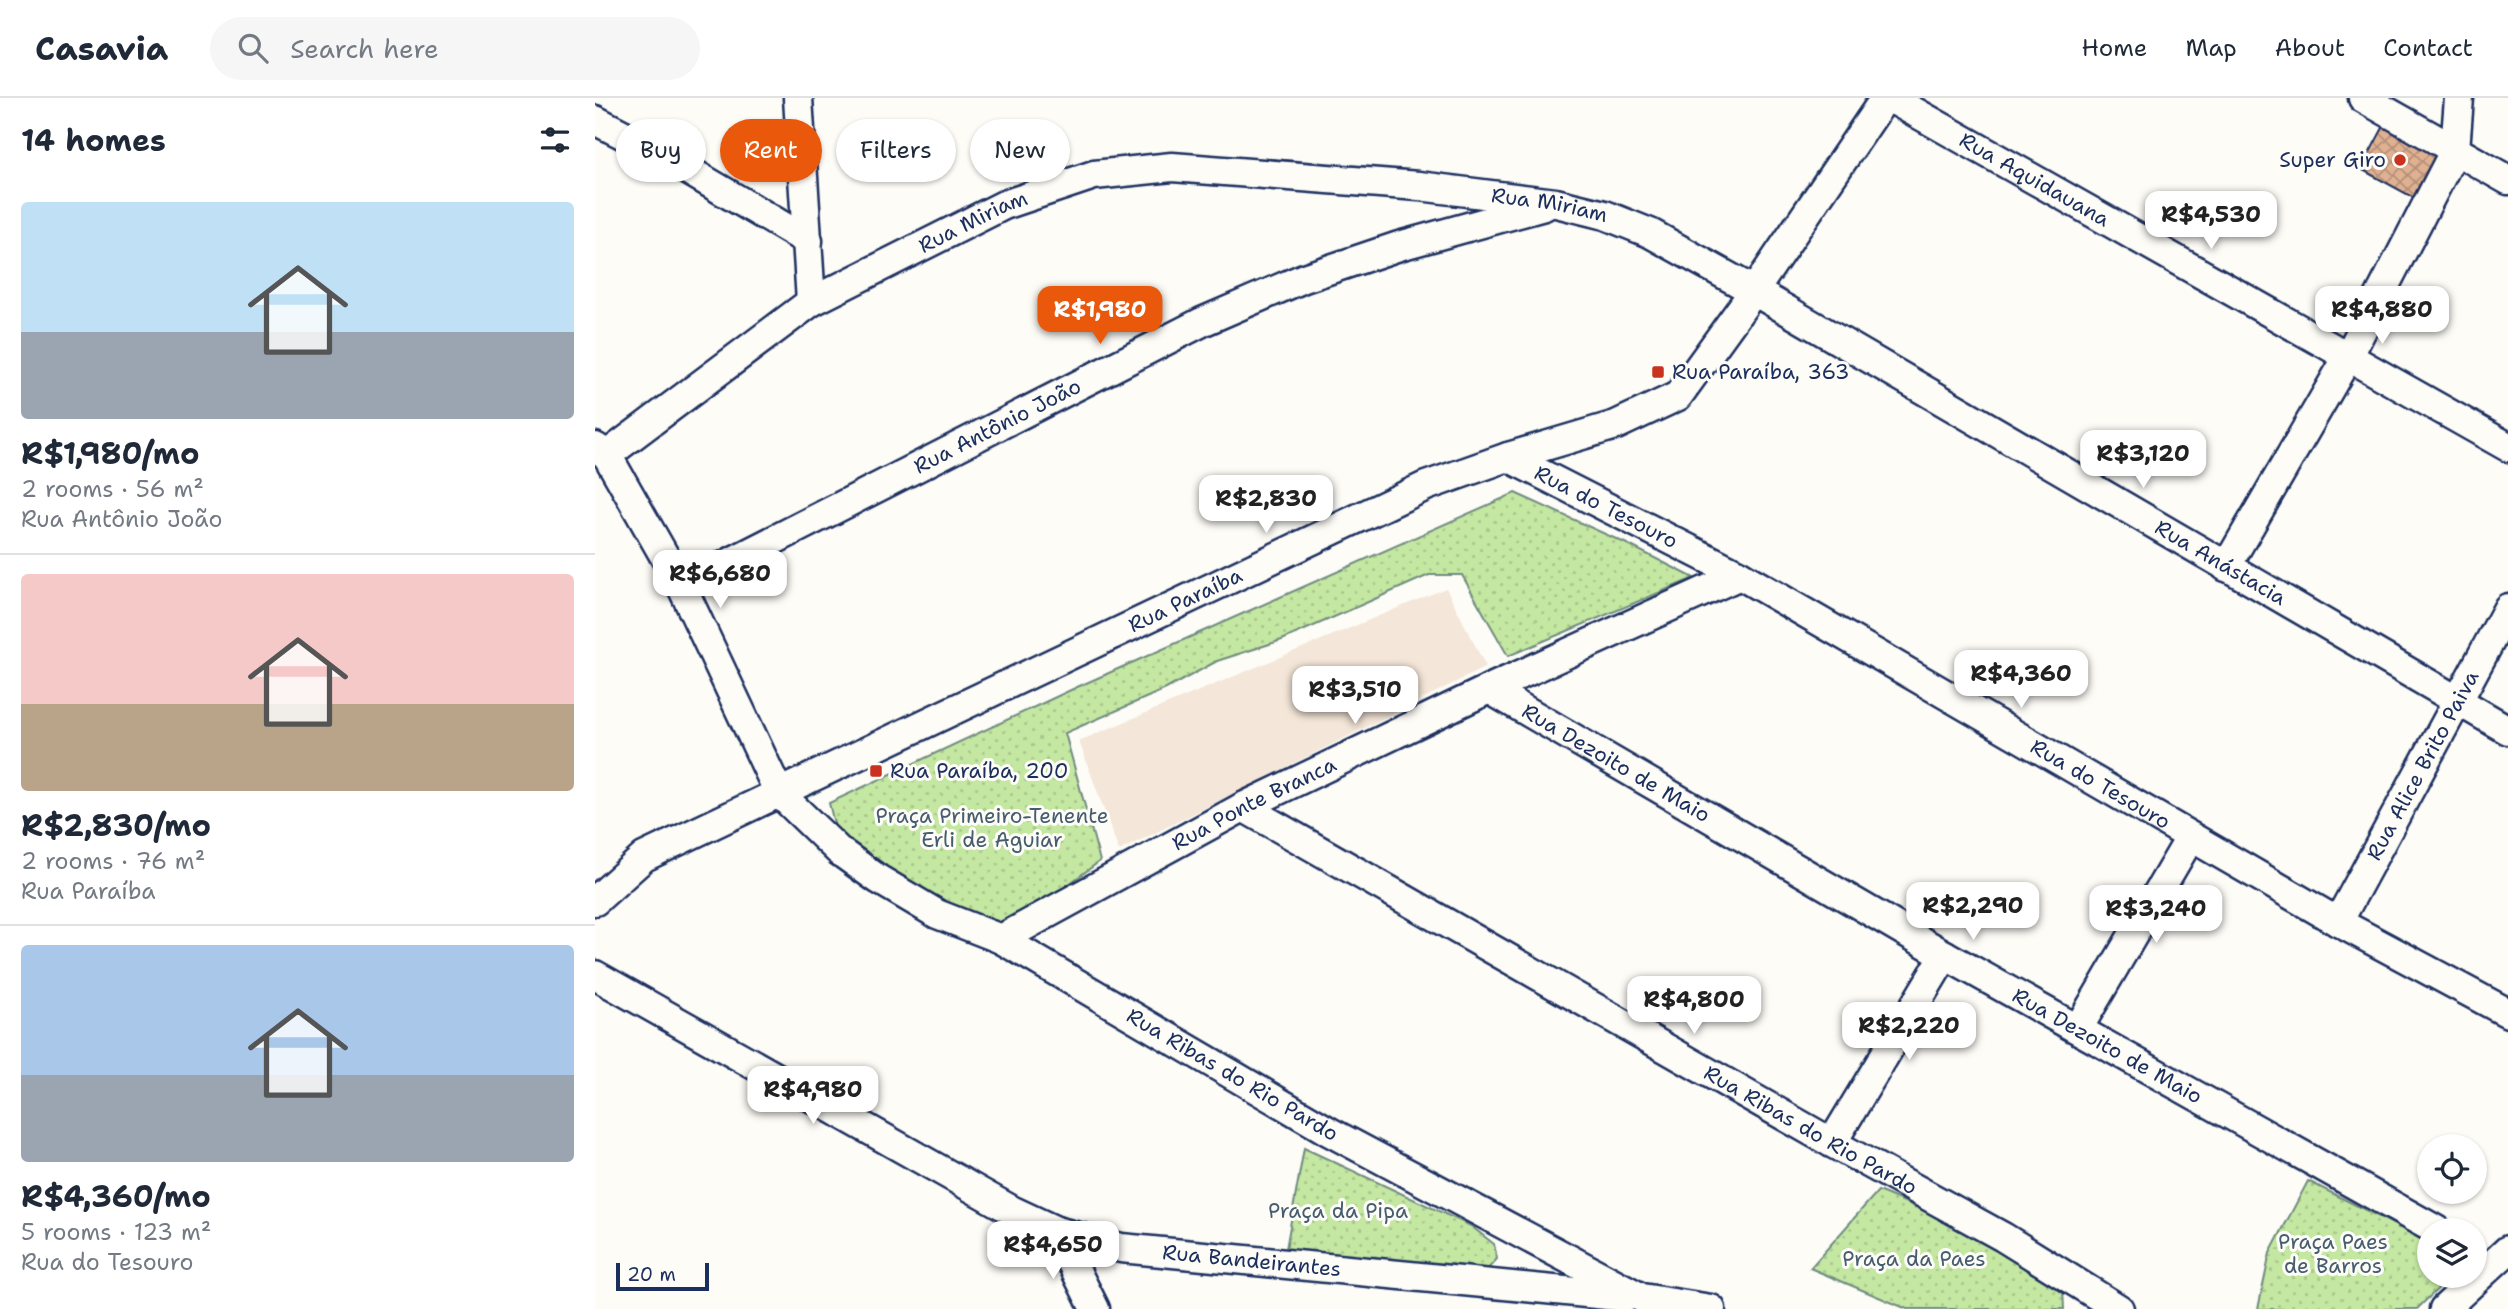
<!DOCTYPE html>
<meta charset="utf-8">
<style>
:root{--surface:#fff;--page:#f6f6f7;--text:#1f2937;--muted:#747a83;--line:#e0e1e3;--accent:#ea580c}
body{margin:0;font-family:"Shantell Sans",sans-serif;background:var(--page);color:var(--text);height:100vh;display:flex;flex-direction:column;font-size:26px;white-space:nowrap}
*{box-sizing:border-box;margin:0}
p{font-size:23px;color:var(--muted)}
.icon{flex:none;width:38px;height:38px;fill:none;stroke:currentColor;stroke-width:2;stroke-linecap:round;stroke-linejoin:round}
.map{position:relative;flex:1;overflow:hidden}
.sheet{display:flex;flex-direction:column;background:var(--surface);width:595px}
.sheet>*{flex:none}
.guide{position:absolute;left:21px;top:21px;width:665px;height:63px;display:flex;gap:14px}
.controls{position:absolute;left:1822px;top:1036px;display:grid;gap:14px}
.controls a{display:grid;place-items:center;width:70px;height:70px;border-radius:50%;background:var(--surface);box-shadow:0 2px 5px #0004;font-size:35px}
.scale{position:absolute;left:21px;bottom:18px;width:93px;box-sizing:border-box;padding-left:7px;border:4px solid #1b2f5e;border-top:0;font-size:19px;line-height:24px;white-space:nowrap;color:#1b2f5e;-webkit-text-stroke:5px #fdfcf7;paint-order:stroke}
.price{position:absolute;translate:-50% -60px;padding:0 16px;border-radius:14px;background:#fff;color:#222;font-size:23px;line-height:46px;filter:drop-shadow(0 2px 4px #0008)}
.price::after{content:'';position:absolute;left:50%;top:42px;width:21px;height:16px;margin-left:-10px;background:inherit;clip-path:polygon(0 0,100% 0,50% 100%)}
.price.on{background:var(--accent);color:#fff}
ul{padding:0;list-style:none}
li{display:grid;align-content:center;gap:14px;height:371px;padding:0 21px}
li+li{border-top:2px solid var(--line)}
li span{display:grid;place-items:center;height:217px;border-radius:7px;color:#555}
li>.icon{margin-inline-start:auto}
span .icon{width:126px;height:126px;fill:#fffc;stroke-width:1}
li b{font-size:30px}
h2{display:flex;justify-content:space-between;align-items:center;height:84px;padding:0 21px;font-size:30px}
.tag{padding:0 24px;border-radius:32px;background:var(--surface);box-shadow:0 2px 5px #0004;font-size:24px;line-height:63px}
.tag.on{background:var(--accent);color:#fff}
header{display:flex;align-items:center;gap:42px;box-sizing:border-box;height:98px;padding:0 35px;background:var(--surface);border-bottom:2px solid var(--line)}
header strong{font-size:33px}
nav{display:flex;gap:38px;margin-inline-start:auto;font-size:24px}
.search{width:490px;height:63px;background:var(--page);display:flex;align-items:center;gap:18px;box-sizing:border-box;padding:0 24px;border-radius:38px;color:var(--muted);font-size:26px}
main{display:flex;flex:1;min-height:0}
.map>svg:first-child{display:block}
</style>
<header>
<strong>Casavia</strong>
<div class="search"><svg class="icon" aria-label="search" viewBox="0 0 24 24"><circle cx="10" cy="10" r="6"/><path d="M15 15l6 6"/></svg>Search here</div>
<nav><a>Home</a><a>Map</a><a>About</a><a>Contact</a></nav>
</header>
<main>
<section class="sheet">
<h2>14 homes<svg class="icon" aria-label="filters" viewBox="0 0 24 24"><path d="M4 7h16M4 17h16"/><circle cx="9" cy="7" r="2"/><circle cx="15" cy="17" r="2"/></svg></h2>
<ul>
<li><span style="background:linear-gradient(#bfe0f5 60%,#9aa5b1 0)"><svg class="icon" aria-label="home" viewBox="0 0 24 24"><path d="M3 11l9-7 9 7M6 9v11h12V9"/></svg></span><div><b>R$1,980/mo</b><p>2 rooms · 56 m²</p><p>Rua Antônio João</p></div></li>
<li><span style="background:linear-gradient(#f6c9c9 60%,#b9a48a 0)"><svg class="icon" aria-label="home" viewBox="0 0 24 24"><path d="M3 11l9-7 9 7M6 9v11h12V9"/></svg></span><div><b>R$2,830/mo</b><p>2 rooms · 76 m²</p><p>Rua Paraíba</p></div></li>
<li><span style="background:linear-gradient(#a9c7e8 60%,#9aa5b1 0)"><svg class="icon" aria-label="home" viewBox="0 0 24 24"><path d="M3 11l9-7 9 7M6 9v11h12V9"/></svg></span><div><b>R$4,360/mo</b><p>5 rooms · 123 m²</p><p>Rua do Tesouro</p></div></li>
</ul>
</section>
<div class="map">
<svg width="1913" height="1211" viewBox="0 0 1913 1211">
<defs>
<pattern id="park-dots" width="8" height="8" patternUnits="userSpaceOnUse" patternTransform="scale(1.75)"><rect width="8" height="8" fill="#c4e7a1"/><path d="M2 2h.1M6 6h.1" fill="none" stroke="#a8c68d" stroke-width="1.8" stroke-linecap="round"/></pattern>
<pattern id="building-cross-hatch" width="8" height="8" patternUnits="userSpaceOnUse" patternTransform="scale(1.75)"><rect width="8" height="8" fill="#e0b191"/><path d="M0 0l8 8M0 8l8-8" fill="none" stroke="#b5907a"/></pattern>
</defs>
<rect width="100%" height="100%" fill="#fdfcf7"/>
<filter id="ink" filterUnits="userSpaceOnUse"><feTurbulence type="fractalNoise" baseFrequency=".0143" numOctaves="2"/><feDisplacementMap in="SourceGraphic" scale="14" xChannelSelector="R" yChannelSelector="G"/><feConvolveMatrix kernelMatrix="1 2 1 2 8 2 1 2 1" color-interpolation-filters="sRGB"/></filter>
<g filter="url(#ink)">
<path fill="#f4e6d8" d="M851,490L891,569L524,753L484,643Z"/>
<path fill="url(#park-dots)" stroke="#708b80" stroke-width="2" d="M920,395L1032,446L1099,480L913,558L867,477H834L687,542L622,563L571,591L470,635L505,763L414,830L354,812L242,738L234,705L480,590Z
M709,1050L876,1128L899,1146L902,1161L891,1173L866,1175L691,1151Z
M1713,1083L1834,1144V1178H1856L1822,1211H1663L1675,1155Z
M1283,1093L1360,1125L1468,1190L1469,1211H1312L1215,1170Z"/>
<path fill="url(#building-cross-hatch)" stroke="#1b2f5e" stroke-width="2" d="M1791,24L1844,53L1819,100L1766,71Z"/>
<g fill="none" stroke-linecap="round" stroke-linejoin="round">
<g stroke="#1b2f5e" stroke-width="33">
<g id="minor">
<path d="M203,0L216,204"/>
<path id="s1" d="M1295,0L1913,349"/>
<path d="M1768,0L1913,82"/>
<path d="M0,22L62,54L213,143"/>
<path id="s2" d="M0,349L12,357L87,489L184,695L244,753L283,781L342,816L406,841L735,1034L1047,1200L1116,1211"/>
<path id="s3" d="M12,357L216,204L409,107L499,77L577,69L824,88L961,105L1010,117L1055,135L1159,193L1913,632"/>
<path id="s4" d="M913,359L1145,477L1743,824L1913,915"/>
<path d="M1631,469L1753,259L1860,52L1864,0"/>
<path id="s5" d="M87,489L607,224L709,180L804,148L949,108"/>
<path id="s6" d="M894,591L1350,857L1841,1132"/>
<path id="s7" d="M648,709L1237,1045L1408,1139L1524,1211"/>
<path id="s8" d="M0,803L49,759L831,388L913,359L1021,327L1083,298L1159,193L1290,0"/>
<path id="s9" d="M1743,824L1913,510"/>
<path id="s10" d="M406,841L648,709L894,591L1145,477"/>
<path id="s11" d="M0,877L418,1113L461,1133L526,1150L1032,1199"/>
<path d="M1484,929L1595,740"/>
<path d="M1237,1045L1350,857"/>
<path d="M461,1133L500,1211"/>
<path d="M1849,1211L1913,1152"/>
</g>
</g>
<use href="#minor" stroke="#fdfcf7" stroke-width="28"/>
</g>
</g>
<g fill="#c8321e" stroke="#fdfcf7" stroke-width="2.5">
<circle cx="1805" cy="62" r="7"/>
<rect x="1056" y="267" width="14" height="14" rx="3.5"/>
<rect x="274" y="666" width="14" height="14" rx="3.5"/>
</g>
<g text-anchor="middle" dominant-baseline="central" stroke-width="6" stroke-linejoin="round" paint-order="stroke">
<g font-size="21" fill="#1b2f5e" stroke="#fdfcf7" text-anchor="start">
<text x="1791" y="62" text-anchor="end">Super Giro</text>
<text x="1077" y="274">Rua Paraíba, 363</text>
<text x="295" y="673">Rua Paraíba, 200</text>
</g>
<g font-size="21" fill="#1b2f5e" stroke="#fdfcf7">
<text stroke="none"><textPath href="#s1" startOffset="166">Rua Aquidauana</textPath></text>
<text stroke="none"><textPath href="#s3" startOffset="1024">Rua Miriam</textPath></text>
<text stroke="none"><textPath href="#s3" startOffset="436">Rua Miriam</textPath></text>
<text stroke="none"><textPath href="#s5" startOffset="354">Rua Antônio João</textPath></text>
<text stroke="none"><textPath href="#s4" startOffset="110">Rua do Tesouro</textPath></text>
<text stroke="none"><textPath href="#s3" startOffset="1788">Rua Anástacia</textPath></text>
<text stroke="none"><textPath href="#s8" startOffset="665">Rua Paraíba</textPath></text>
<text stroke="none"><textPath href="#s6" startOffset="147">Rua Dezoito de Maio</textPath></text>
<text stroke="none"><textPath href="#s9" startOffset="178">Rua Alice Brito Paiva</textPath></text>
<text stroke="none"><textPath href="#s4" startOffset="677">Rua do Tesouro</textPath></text>
<text stroke="none"><textPath href="#s10" startOffset="287">Rua Ponte Branca</textPath></text>
<text stroke="none"><textPath href="#s6" startOffset="714">Rua Dezoito de Maio</textPath></text>
<text stroke="none"><textPath href="#s2" startOffset="931">Rua Ribas do Rio Pardo</textPath></text>
<text stroke="none"><textPath href="#s7" startOffset="653">Rua Ribas do Rio Pardo</textPath></text>
<text stroke="none"><textPath href="#s11" startOffset="726">Rua Bandeirantes</textPath></text>
</g>
<g font-size="21" fill="#455d6f" stroke="#fdfcf7">
<text x="397" y="718">Praça Primeiro-Tenente<tspan x="397" dy="24">Erli de Aguiar</tspan></text>
<text x="743" y="1113">Praça da Pipa</text>
<text x="1738" y="1144">Praça Paes<tspan x="1738" dy="24">de Barros</tspan></text>
<text x="1319" y="1161">Praça da Paes</text>
</g>
</g>
</svg>
<div class="controls">
<a><svg class="icon" aria-label="locate" viewBox="0 0 24 24"><circle cx="12" cy="12" r="6"/><path d="M12 2v4M12 18v4M2 12h4M18 12h4"/></svg></a>
<a><svg class="icon" aria-label="layers" viewBox="0 0 24 24"><path d="M12 4l9 5-9 5-9-5zM3 14l9 5 9-5"/></svg></a>
</div>
<div class="scale">20 m</div>
<b class="price" style="left:1616px;top:153px">R$4,530</b>
<b class="price on" style="left:505px;top:248px">R$1,980</b>
<b class="price" style="left:1787px;top:248px">R$4,880</b>
<b class="price" style="left:1548px;top:392px">R$3,120</b>
<b class="price" style="left:671px;top:437px">R$2,830</b>
<b class="price" style="left:125px;top:512px">R$6,680</b>
<b class="price" style="left:1426px;top:612px">R$4,360</b>
<b class="price" style="left:760px;top:628px">R$3,510</b>
<b class="price" style="left:1378px;top:844px">R$2,290</b>
<b class="price" style="left:1561px;top:847px">R$3,240</b>
<b class="price" style="left:1099px;top:938px">R$4,800</b>
<b class="price" style="left:1314px;top:964px">R$2,220</b>
<b class="price" style="left:218px;top:1028px">R$4,980</b>
<b class="price" style="left:458px;top:1183px">R$4,650</b>
<div class="guide">
<a class="tag">Buy</a>
<a class="tag on">Rent</a>
<a class="tag">Filters</a>
<a class="tag">New</a>
</div>
</div>
</main>
